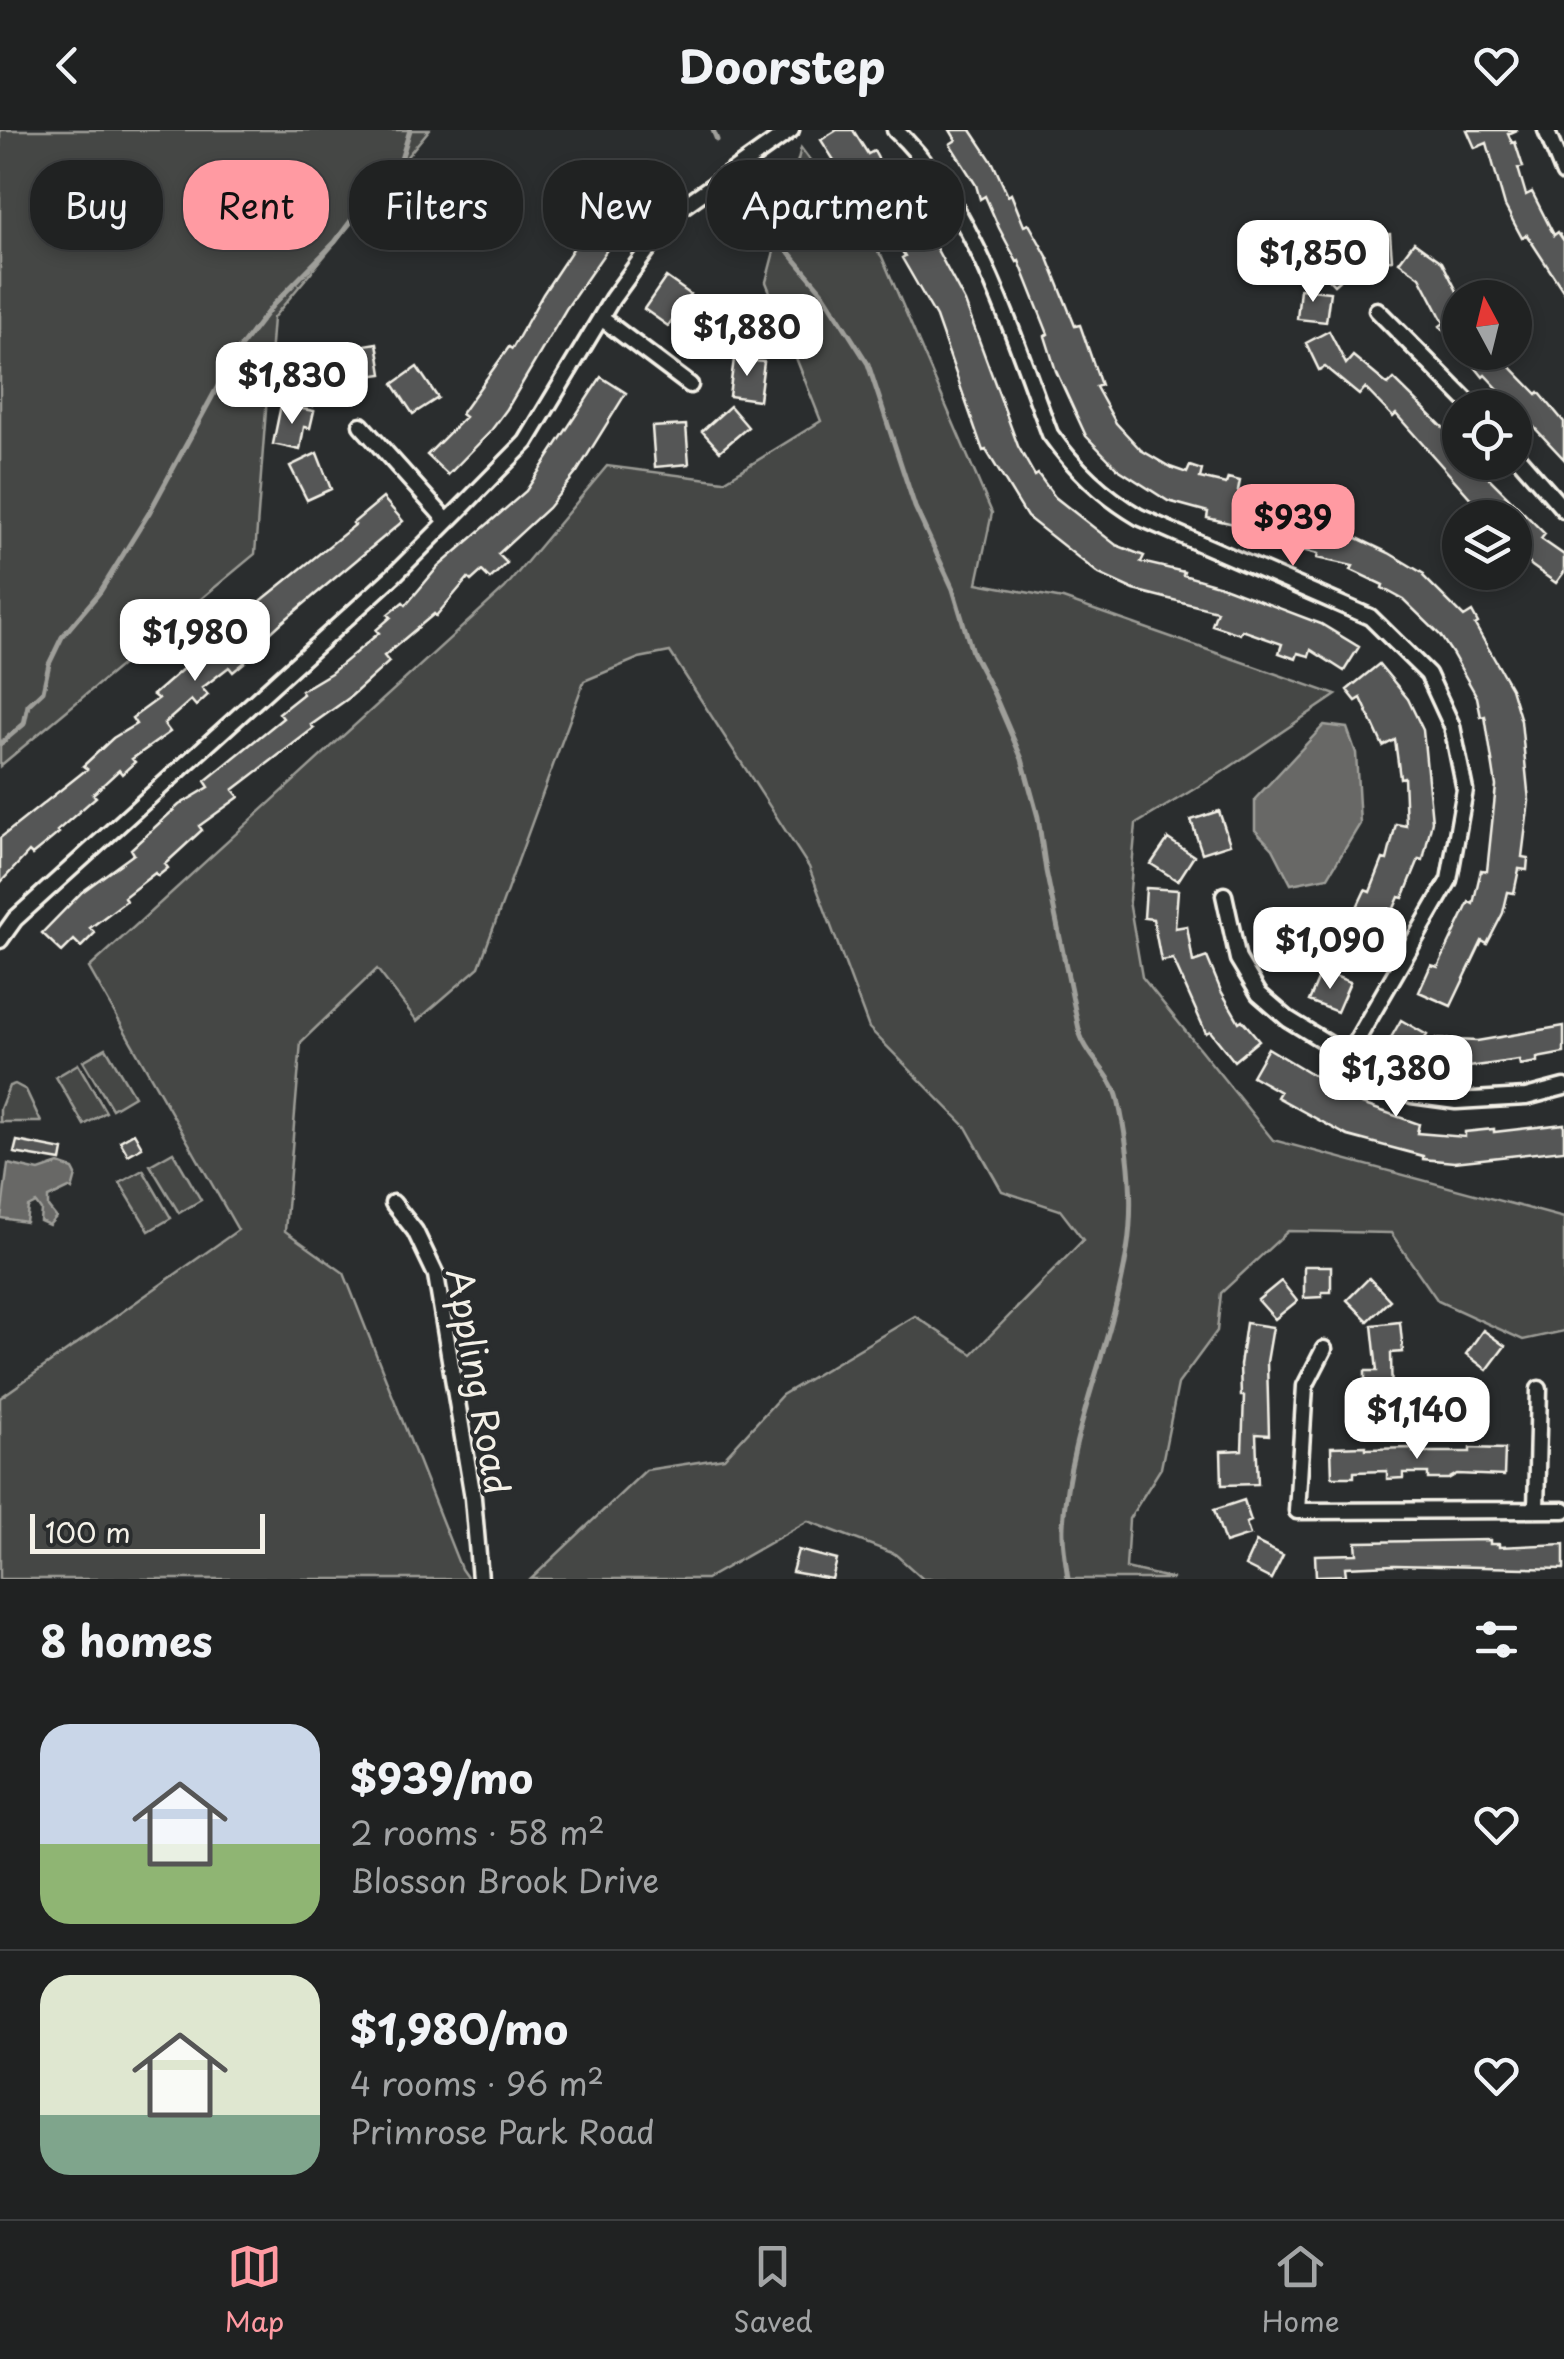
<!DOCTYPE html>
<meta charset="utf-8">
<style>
:root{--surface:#202222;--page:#2d2f2f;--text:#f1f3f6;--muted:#a2a4a5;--line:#3d3f40;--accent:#ff9aa2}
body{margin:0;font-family:"Playpen Sans",sans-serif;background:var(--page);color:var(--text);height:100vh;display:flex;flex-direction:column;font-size:38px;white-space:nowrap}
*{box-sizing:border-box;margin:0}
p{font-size:32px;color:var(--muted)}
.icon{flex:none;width:55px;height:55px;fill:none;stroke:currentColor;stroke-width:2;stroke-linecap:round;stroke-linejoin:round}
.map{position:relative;height:1449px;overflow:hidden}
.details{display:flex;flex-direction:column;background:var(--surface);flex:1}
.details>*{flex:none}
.top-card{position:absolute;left:30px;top:30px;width:1000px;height:90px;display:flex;gap:20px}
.needle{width:65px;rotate:353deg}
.tools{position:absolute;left:1442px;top:150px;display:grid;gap:20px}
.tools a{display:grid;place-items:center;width:90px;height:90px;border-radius:50%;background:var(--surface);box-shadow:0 5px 15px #0003,0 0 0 2px var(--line);font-size:50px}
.scale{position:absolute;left:30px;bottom:25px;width:235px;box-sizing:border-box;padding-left:10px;border:5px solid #f4f1e8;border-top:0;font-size:28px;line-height:35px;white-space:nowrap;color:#f4f1e8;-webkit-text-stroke:8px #2a2d2e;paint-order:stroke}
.price{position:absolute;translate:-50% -85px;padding:0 22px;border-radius:20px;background:#fff;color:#222;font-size:32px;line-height:65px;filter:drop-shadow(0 2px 5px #0008)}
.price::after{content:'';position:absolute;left:50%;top:60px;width:30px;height:22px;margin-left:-15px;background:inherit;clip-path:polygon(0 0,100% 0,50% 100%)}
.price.on{background:var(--accent);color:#111}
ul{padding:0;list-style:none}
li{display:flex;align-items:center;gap:30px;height:250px;padding:0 40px}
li+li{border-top:2px solid var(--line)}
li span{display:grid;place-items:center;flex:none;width:280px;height:200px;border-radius:30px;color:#555}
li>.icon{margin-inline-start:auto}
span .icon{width:120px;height:120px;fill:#fffc;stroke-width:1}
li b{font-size:42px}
h2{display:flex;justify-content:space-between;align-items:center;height:120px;padding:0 40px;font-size:42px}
.tag{padding:0 35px;border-radius:40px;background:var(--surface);box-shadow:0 5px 15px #0003,0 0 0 2px var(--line);font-size:35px;line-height:90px}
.tag.on{background:var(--accent);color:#111}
header{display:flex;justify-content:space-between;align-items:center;height:130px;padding:0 40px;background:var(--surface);font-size:45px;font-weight:700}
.tabs{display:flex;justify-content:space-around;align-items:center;height:140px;border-top:2px solid var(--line);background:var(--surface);font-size:28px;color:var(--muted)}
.tabs a{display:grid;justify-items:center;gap:5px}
.tabs .on{color:var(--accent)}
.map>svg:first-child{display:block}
</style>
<header><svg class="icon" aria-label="back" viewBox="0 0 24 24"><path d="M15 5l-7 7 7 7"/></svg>Doorstep<svg class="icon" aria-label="heart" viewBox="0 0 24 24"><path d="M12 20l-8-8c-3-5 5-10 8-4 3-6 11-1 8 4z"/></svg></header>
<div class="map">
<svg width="1564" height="1449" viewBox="0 0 1564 1449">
<rect width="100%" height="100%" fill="#2a2d2e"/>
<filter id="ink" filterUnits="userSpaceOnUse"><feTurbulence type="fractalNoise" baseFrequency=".01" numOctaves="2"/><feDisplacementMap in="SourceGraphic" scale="20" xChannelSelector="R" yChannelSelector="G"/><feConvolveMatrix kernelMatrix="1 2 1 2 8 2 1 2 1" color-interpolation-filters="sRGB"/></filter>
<g filter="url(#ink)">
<path fill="#444645" stroke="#9c9c96" stroke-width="2.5" d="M0,0H429L273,188L255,424L0,636Z
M801,18L882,127L992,383L977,453L1063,469L1336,565L1221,643L1136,694L1129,771L1142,847L1273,1010L1564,1088V1201L1523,1210L1438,1171L1391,1103L1288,1101L1221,1163L1217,1201L1178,1254L1161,1338L1129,1389L1126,1438L1174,1449H923L895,1424L808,1391L706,1449H531L646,1340L724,1328L782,1265L915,1186L972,1224L1083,1110L1060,1080L1002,1061L966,997L869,898L809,737L670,522L639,528L584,551L479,837L417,891L377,839L301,912L285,1101L344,1143L461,1439L468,1449H0V1268L238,1100L89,838L505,458L607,336L724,351L821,291L766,152Z
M106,918L134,966L112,979L83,931Z
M78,934L106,982L84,995L56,947Z
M15,954L26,960L41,992H0V979L9,956Z
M173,1022L201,1070L179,1083L150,1035Z
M143,1040L171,1088L149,1101L120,1053Z"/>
<path fill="#676866" stroke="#9f9f9a" stroke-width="2.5" d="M1324,595L1347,598L1356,623L1360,694L1328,747L1291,754L1273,719L1255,700V669Z
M8,1034L39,1041L59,1034L73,1039L76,1045L72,1060L69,1058L48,1068V1077L56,1087L49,1095L40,1091L41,1080L36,1073L28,1077L26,1092L1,1088Z"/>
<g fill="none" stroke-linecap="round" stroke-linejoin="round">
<path stroke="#9f9f9a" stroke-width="5" d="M713,0L717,10
M745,53L772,102L823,163L868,234L915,377L953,459L972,522L994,564L1022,629L1038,687L1046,741L1080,904C1088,928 1112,944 1118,969C1129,1018 1135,1071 1127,1121C1113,1214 1068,1302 1063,1396C1062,1413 1066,1432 1068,1449
M0,614L24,594L28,575L43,561L49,534L62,507L100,462L149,383L236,223L273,175L335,112L368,68L399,36L410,0"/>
</g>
<path fill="#555756" stroke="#f4f1e8" stroke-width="2.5" d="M837,0H853L868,24L874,21L891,53L897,50L927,101L965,172L1018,316L1035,346L1038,344L1055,367L1116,415L1144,426L1141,432L1184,442L1183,445L1218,455L1321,494L1359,517L1344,541L1311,520L1309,526L1298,523L1296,529L1279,523L1282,514L1242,500L1240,504L1212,495L1217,481L1134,460L1099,444L1027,387L986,320L983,321L936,187L902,128L905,126L865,60L857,64L841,33L837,35L821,10Z
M950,0H971L993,33L1008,66L1011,64L1024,96L1029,94L1048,128L1075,196L1080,195L1101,255L1096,257L1116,293L1141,320L1170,337L1187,343L1190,336L1202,340L1200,348L1226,354L1228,348L1240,351L1238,361L1318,387L1316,396L1353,406L1389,423L1424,444L1423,446L1464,487L1472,482L1478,493L1475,495L1511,558L1521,591L1529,671L1522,727L1528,728L1527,740L1519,739L1514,763L1508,762L1503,783L1487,814L1482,811L1451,876L1419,862L1431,835L1438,837L1469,772L1473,774L1481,740L1487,741L1496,656L1485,586L1481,587L1477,567L1452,523L1440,505L1404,470L1382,458L1383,455L1351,440L1353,436L1317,428L1318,424L1286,416L1287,412L1248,399V397L1207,388L1208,382L1168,371L1118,339L1086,306L1056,241L1045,206L1048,204L1019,131L1017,132L999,98L985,66L980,69L976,55L950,14L956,10Z
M1467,0H1517L1508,4L1512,13L1515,12L1523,37L1518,38L1526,65L1532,62L1554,105L1558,102L1564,111V162L1527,105L1522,108L1505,76L1487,13L1475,18Z
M590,93L615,108L566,179L507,279L490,302L448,345L427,325L465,287L461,284L509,217L512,219L543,164Z
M1390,104L1392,130L1362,132L1360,106Z
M1414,112L1442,132L1460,167V222L1440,196L1444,193L1420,147L1399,132Z
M1339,116L1356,136L1334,155L1316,136Z
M666,147L690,164L668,196L644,179Z
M1300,159L1330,162L1326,192L1297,189Z
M722,177L749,200L731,220L704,197Z
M1329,201L1346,234L1353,226L1388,255L1394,249L1460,314V332H1473L1545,404L1541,409L1564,425V442L1556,453L1532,436L1515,418V388H1488L1396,284L1393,287L1365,258L1359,265L1325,237L1319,240L1306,213Z
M377,213L382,244L360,247L359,242L344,245L340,219Z
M1463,222H1496L1537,264L1539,262L1564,292V329L1485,245L1483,247Z
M317,227L339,248L313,276L291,255Z
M734,229L764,232L759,270L729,266Z
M417,237L438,268L413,284L393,254Z
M601,247L626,263L577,342L548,378L498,424L507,433L490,449L482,441L471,451L468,448L436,486L434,484L384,526L389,532L349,568L311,595L314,598L233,660L239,667L199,696L202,700L165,734L168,738L158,746L155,743L124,767L126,771L90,798L95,803L81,817L74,810L62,822L42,803L82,762L134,724L131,719L179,675L209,657L205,651L283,588L279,583L303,564L301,561L331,543L379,503L376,500L391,487L388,484L403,472L406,475L438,437L526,361Z
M281,275L314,281L310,298L304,297L300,320L273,314Z
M730,276L748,297L720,321L702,301Z
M686,295L689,334L655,337L652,297Z
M317,323L331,359L307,370L290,336Z
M383,368L403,391L280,494L242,529L245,532L233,542L229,537L202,558L208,565L196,576L191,570L164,594L170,602L132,629L135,632L122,644L119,640L93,664L96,667L57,701L59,703L32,725L29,722L0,753V708L87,639L83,636L113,608L136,594L132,588L158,569L153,565L192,531L190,528L355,395L353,393Z
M1379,534L1408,569L1423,600L1432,691L1423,730L1419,729L1403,768L1399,767L1384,801L1379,799L1365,831L1337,820L1365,760L1370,762L1383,729L1387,730L1396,694L1406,696L1404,647L1400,648L1395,610L1383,616L1361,568L1356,571L1347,560Z
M1219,681L1230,714L1202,723L1191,690Z
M1168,709L1194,726L1178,751L1151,734Z
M1146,758L1178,760L1175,798L1187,796L1193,832L1207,827L1221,861L1239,892L1242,890L1259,910L1234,931L1210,901L1206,903L1173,829L1161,831L1153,789L1144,788Z
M1296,802L1310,827L1287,840L1272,815Z
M1327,843L1350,852L1337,882L1309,871L1320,845L1324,850Z
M1401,890L1427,905L1414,927L1388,913Z
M1564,896V923L1537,928V932L1520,935L1519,930L1469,937L1433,936L1435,909L1477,911Z
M1268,918L1362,974L1419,994L1417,1003L1465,1007V1002L1494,999V1002L1564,994V1020L1454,1032L1423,1029V1026L1348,1006L1277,967L1280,962L1252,946Z
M134,1003L142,1017L128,1025L120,1011Z
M17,1011L63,1020L61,1031L14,1023Z
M1304,1136H1331V1162H1322V1167L1304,1168Z
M1369,1148L1390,1170L1368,1191L1347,1170Z
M1281,1151L1297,1171L1275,1189L1258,1170Z
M1400,1192L1403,1222L1391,1223L1392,1275L1365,1276V1241H1377L1372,1195Z
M1246,1193L1273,1197L1267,1232L1269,1305L1256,1304L1258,1354L1222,1355L1221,1321L1242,1320L1244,1266H1241L1240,1235Z
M1483,1200L1505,1216L1487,1240L1466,1224Z
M1483,1252L1485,1280L1458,1282L1456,1254Z
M1366,1316V1319L1413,1318V1322H1470V1318L1505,1319L1504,1346L1457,1344L1448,1349H1428V1343H1403V1348L1387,1349V1341L1354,1342V1347H1332L1331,1317Z
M1244,1370L1251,1391L1246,1393L1250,1405L1225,1413L1214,1380Z
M1490,1410V1414H1499V1417L1564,1414V1439L1394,1435L1345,1437L1346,1445L1316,1446L1315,1425L1357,1424L1356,1412Z
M1256,1412L1283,1425L1271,1449L1245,1436Z
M798,1420L837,1430L832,1449L792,1442Z"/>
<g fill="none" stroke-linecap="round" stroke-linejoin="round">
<g stroke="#f4f1e8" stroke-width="21">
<path id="minor" d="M895,0C973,72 1013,206 1050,304C1075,339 1102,365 1139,387L1370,487L1428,544L1452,596L1465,660L1449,750L1347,927
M1546,0L1564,44
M1377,180L1474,278
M601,188L690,255
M361,295L446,390
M1515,324L1564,380
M1224,765L1238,829L1259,864L1288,889L1412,965L1456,971L1526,967L1564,957
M0,810L15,789L393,446L466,373L526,312L612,169L675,82L791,0
M393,1073L415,1101L436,1145L473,1368L480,1449
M1324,1219L1305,1256L1297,1381L1564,1380
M1536,1379L1539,1259"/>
</g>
<use href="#minor" stroke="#2a2d2e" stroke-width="14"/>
</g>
</g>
<g text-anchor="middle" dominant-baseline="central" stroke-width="8" stroke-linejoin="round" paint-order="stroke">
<g font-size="35" fill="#f4f1e8" stroke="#2a2d2e">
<text transform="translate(480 1251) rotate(80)">Appling Road</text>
</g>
</g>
</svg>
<div class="tools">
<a><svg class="needle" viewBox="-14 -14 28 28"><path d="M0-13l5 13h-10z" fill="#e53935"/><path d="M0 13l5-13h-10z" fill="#a2a4a5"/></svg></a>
<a><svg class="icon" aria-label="locate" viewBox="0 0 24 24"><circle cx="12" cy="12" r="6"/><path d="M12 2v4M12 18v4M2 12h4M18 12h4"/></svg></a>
<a><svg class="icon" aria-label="layers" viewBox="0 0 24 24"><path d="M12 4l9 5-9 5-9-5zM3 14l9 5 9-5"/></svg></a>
</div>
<div class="scale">100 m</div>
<b class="price" style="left:1313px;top:175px">$1,850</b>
<b class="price" style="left:747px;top:249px">$1,880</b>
<b class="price" style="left:292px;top:297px">$1,830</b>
<b class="price on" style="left:1293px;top:439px">$939</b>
<b class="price" style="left:195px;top:554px">$1,980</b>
<b class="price" style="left:1330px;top:862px">$1,090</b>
<b class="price" style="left:1396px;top:990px">$1,380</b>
<b class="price" style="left:1417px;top:1332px">$1,140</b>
<div class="top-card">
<a class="tag">Buy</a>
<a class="tag on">Rent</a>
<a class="tag">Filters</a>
<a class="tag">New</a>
<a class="tag">Apartment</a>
</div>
</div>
<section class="details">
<h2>8 homes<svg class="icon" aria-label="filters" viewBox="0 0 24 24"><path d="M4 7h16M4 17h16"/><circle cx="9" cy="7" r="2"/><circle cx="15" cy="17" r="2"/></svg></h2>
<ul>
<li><span style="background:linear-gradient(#c9d6e8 60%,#8fb573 0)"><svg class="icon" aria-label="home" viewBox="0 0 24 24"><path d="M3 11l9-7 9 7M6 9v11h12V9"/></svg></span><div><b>$939/mo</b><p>2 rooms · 58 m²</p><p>Blosson Brook Drive</p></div><svg class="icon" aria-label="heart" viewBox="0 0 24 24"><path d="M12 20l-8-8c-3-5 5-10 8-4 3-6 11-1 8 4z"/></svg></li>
<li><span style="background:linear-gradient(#dfe7d0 70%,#7fa58c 0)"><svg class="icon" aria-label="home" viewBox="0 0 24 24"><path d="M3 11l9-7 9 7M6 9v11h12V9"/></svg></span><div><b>$1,980/mo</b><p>4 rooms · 96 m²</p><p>Primrose Park Road</p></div><svg class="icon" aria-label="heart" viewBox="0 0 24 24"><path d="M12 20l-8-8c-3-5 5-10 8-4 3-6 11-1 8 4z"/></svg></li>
</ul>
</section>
<nav class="tabs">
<a class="on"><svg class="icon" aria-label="map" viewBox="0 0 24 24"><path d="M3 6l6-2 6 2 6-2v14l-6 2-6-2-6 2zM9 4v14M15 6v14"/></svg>Map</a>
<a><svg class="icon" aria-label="saved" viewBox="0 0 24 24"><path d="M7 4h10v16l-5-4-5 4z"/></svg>Saved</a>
<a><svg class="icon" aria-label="home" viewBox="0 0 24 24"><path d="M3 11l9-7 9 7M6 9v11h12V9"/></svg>Home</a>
</nav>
